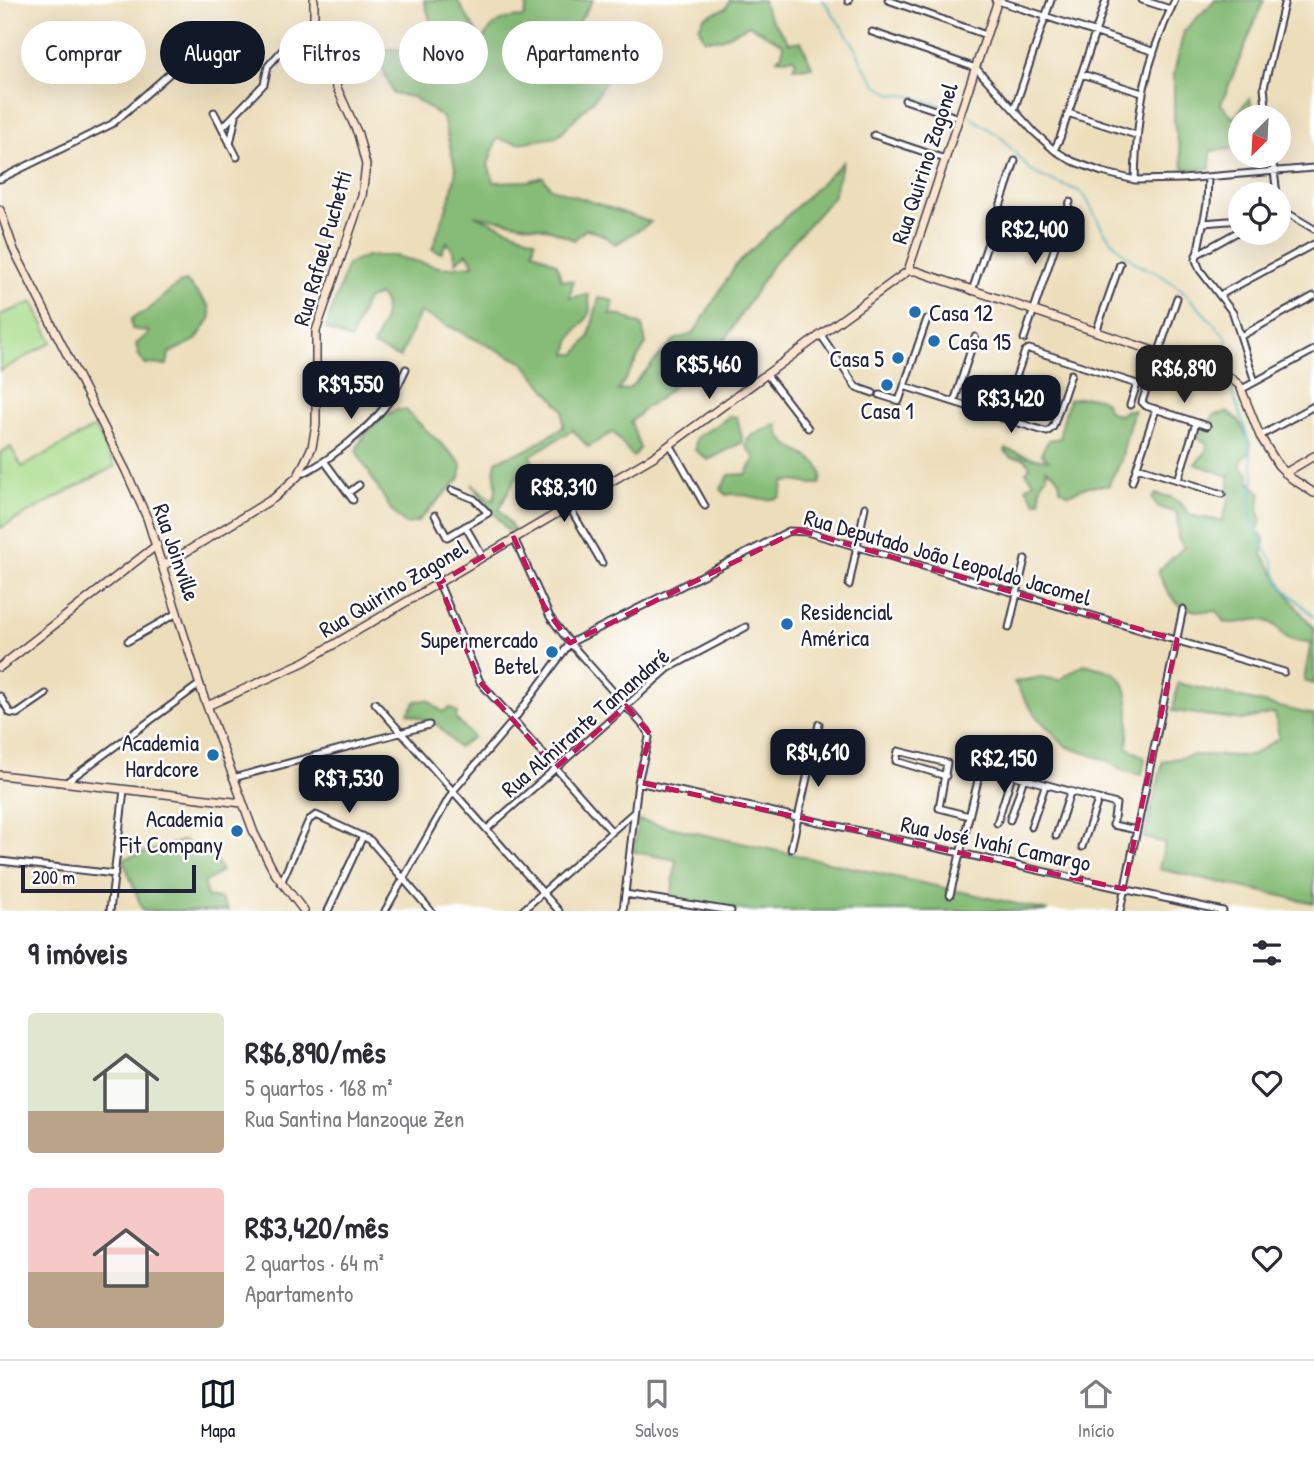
<!DOCTYPE html>
<html lang="pt">
<meta charset="utf-8">
<style>
:root{--surface:#fff;--page:#f7f7f7;--text:#2b2b33;--muted:#7c7c81;--line:#e1e1e2;--accent:#111827}
body{margin:0;font-family:"Patrick Hand",sans-serif;background:var(--page);color:var(--text);height:100vh;display:flex;flex-direction:column;font-size:26px;white-space:nowrap}
*{box-sizing:border-box;margin:0}
p{font-size:23px;color:var(--muted)}
.icon{flex:none;width:38px;height:38px;fill:none;stroke:currentColor;stroke-width:2;stroke-linecap:round;stroke-linejoin:round}
.map{position:relative;height:911px;overflow:hidden}
.side{display:flex;flex-direction:column;background:var(--surface);flex:1}
.side>*{flex:none}
.banner{position:absolute;left:21px;top:21px;width:700px;height:63px;display:flex;gap:14px}
.needle{width:46px;rotate:204deg}
.fabs{position:absolute;left:1228px;top:105px;display:grid;gap:14px}
.fabs a{display:grid;place-items:center;width:63px;height:63px;border-radius:50%;background:var(--surface);box-shadow:0 7px 28px #0002;font-size:35px}
.scale{position:absolute;left:21px;bottom:18px;width:175px;box-sizing:border-box;padding-left:7px;border:4px solid #22223b;border-top:0;font-size:19px;line-height:24px;white-space:nowrap;color:#22223b;-webkit-text-stroke:5px #fff;paint-order:stroke}
.price{position:absolute;translate:-50% -60px;padding:0 16px;border-radius:14px;background:var(--accent);color:#fff;font-size:23px;line-height:46px;filter:drop-shadow(0 2px 4px #0008)}
.price::after{content:'';position:absolute;left:50%;top:42px;width:21px;height:16px;margin-left:-10px;background:inherit;clip-path:polygon(0 0,100% 0,50% 100%)}
.price.active{background:#222;color:#fff}
ul{padding:0;list-style:none}
li{display:flex;align-items:center;gap:21px;height:175px;padding:0 28px}
li span{display:grid;place-items:center;flex:none;width:196px;height:140px;border-radius:7px;color:#555}
li>.icon{margin-inline-start:auto}
span .icon{width:84px;height:84px;fill:#fffc;stroke-width:1}
li b{font-size:30px}
h2{display:flex;justify-content:space-between;align-items:center;height:84px;padding:0 28px;font-size:30px}
.tag{padding:0 24px;border-radius:32px;background:var(--surface);box-shadow:0 7px 28px #0002;font-size:24px;line-height:63px}
.tag.active{background:var(--accent);color:#fff}
.menu{display:flex;justify-content:space-around;align-items:center;height:98px;border-top:2px solid var(--line);background:var(--surface);font-size:19px;color:var(--muted)}
.menu a{display:grid;justify-items:center;gap:4px}
.menu .active{color:var(--accent)}
.map>svg:first-child{display:block}
</style>
<div class="map">
<svg width="1314" height="911" viewBox="0 0 1314 911">
<rect width="100%" height="100%" fill="#fff"/>
<filter id="ink" filterUnits="userSpaceOnUse"><feTurbulence type="fractalNoise" baseFrequency=".0143" numOctaves="2"/><feDisplacementMap in="SourceGraphic" scale="14" xChannelSelector="R" yChannelSelector="G"/><feConvolveMatrix kernelMatrix="1 2 1 2 8 2 1 2 1" color-interpolation-filters="sRGB"/></filter>
<filter id="wash" filterUnits="userSpaceOnUse"><feTurbulence type="fractalNoise" baseFrequency=".00686" numOctaves="4" result="noise"/><feDisplacementMap in="SourceGraphic" scale="28" xChannelSelector="R" yChannelSelector="G"/><feGaussianBlur stdDeviation="1.57" result="paint"/><feColorMatrix in="noise" values="0 0 0 0 0 0 0 0 0 0 0 0 0 0 0 0 0 1.4 0 .05"/><feComposite in="paint" operator="in"/></filter>
<g filter="url(#wash)">
<rect width="100%" height="100%" fill="#eddebb"/>
<path fill="#a8dc8b" stroke="#657f63" stroke-width="2" d="M33,302L52,342L0,371V315Z
M95,427L115,466L0,528V453L11,447L22,467Z"/>
<path fill="#86bc77" stroke="#546f59" stroke-width="2" d="M424,0H457L482,41C494,21 501,18 524,17L529,0H593L572,33L609,48L614,68L595,98L557,137L518,143L497,139L488,165L494,182L528,181L543,177L551,188L651,222L616,244L601,234L586,229L574,240L549,229L474,215L535,240L533,251L557,264L561,280L573,281L570,298L588,294C594,322 583,318 572,337C570,342 568,349 567,354H576L589,337L599,297L614,301L610,314L620,315L642,325L646,344L618,391L629,389L674,340L694,333L736,265L843,162L833,197L773,264L723,343L659,399L645,408L631,422L640,448L633,457L613,432L588,447L573,430L531,455L534,471L515,479L499,509L515,531L507,530L472,484L493,501C501,482 490,474 497,460L526,450L563,427V410L524,363L420,312L400,358L373,346C379,331 393,309 379,295L368,299L365,303L351,340L326,329C331,306 342,287 347,264L367,256H395L443,268L474,265L467,253L456,262L454,252L447,242L441,253L432,249L450,198L456,171L443,118L413,97L393,94L383,69V49L439,50Z
M730,0H763C765,18 781,28 789,43L801,41L812,67L793,68L796,61L793,58L777,59L782,54L783,44L749,25L721,39H704L699,28L704,17L726,8Z
M1215,0H1264L1221,104L1233,118C1241,112 1242,104 1250,98L1253,116L1241,117V148L1211,151L1210,169H1184L1174,123V73L1184,31Z
M186,281L209,306L211,317L196,340L169,353L167,365L145,364L139,356L136,344L147,335L148,331L132,329L131,320C136,314 140,315 145,312C160,302 169,287 186,281Z
M1087,397L1098,398L1105,402C1108,411 1111,414 1120,415L1126,410H1134C1128,427 1125,444 1121,460C1118,471 1110,476 1109,486H1089L1069,494L1060,489C1061,479 1055,473 1046,469L1047,476C1037,484 1042,490 1040,501L1036,502L1026,488L1034,482L1026,472L1030,467C1023,454 1022,459 1010,457L1005,451L1006,449L1033,458L1048,460L1041,453L1049,440L1061,438L1060,433L1069,399Z
M396,410H406C424,430 445,445 462,465L460,478L417,522L405,524L391,510L356,451C362,434 379,417 396,410Z
M1228,412L1239,421L1251,445L1249,453L1241,460V467L1249,474V481L1261,494L1258,511L1262,519L1257,532C1267,538 1265,544 1262,554L1297,608L1314,628V684L1304,681L1311,642C1298,642 1289,642 1281,632C1280,630 1275,625 1273,624C1255,613 1241,627 1225,622L1217,611C1181,614 1171,603 1158,571L1184,547L1178,539L1177,513L1158,507L1152,499L1156,494L1171,497L1180,503L1192,516L1222,521L1229,500V476L1195,464L1206,452L1207,443L1196,437L1197,433L1204,432L1214,415Z
M729,416L737,417L743,442L708,460L695,450L696,438C706,430 721,425 729,416Z
M777,424C778,428 778,432 780,435C789,455 830,456 820,484C806,485 797,479 784,482L780,497C761,505 744,490 726,495L721,489L729,475L747,474L755,458L746,446L749,437Z
M1084,664C1093,667 1110,669 1117,675C1133,688 1129,729 1127,747L1145,758L1142,775L1124,771L1106,760L1067,747L1036,716L1014,682L1041,677L1059,680Z
M1178,683L1314,715V903L1159,869L1165,843L1144,838L1163,761L1193,755L1250,756L1279,738L1275,713L1241,720L1173,711Z
M428,700L442,712L450,708L457,712L456,719L473,737L458,748L438,725L408,713L416,701Z
M638,820L1048,911H749L671,900L676,860L634,852Z
M185,840L193,853L208,849L222,871L204,883L207,897L221,899L228,911H143L123,859Z"/>
<g fill="none" stroke-linecap="round" stroke-linejoin="round">
<path stroke="#3fafb9" stroke-width="2" d="M823,0L854,45L864,67L877,85L892,94L910,96L955,110
M967,115L1001,137L1030,170L1040,176L1079,191L1086,198L1103,230L1120,250L1140,266L1156,272L1181,289L1227,338L1224,362L1227,373
M1229,382L1247,434L1254,476L1251,503L1252,520L1262,543L1273,562L1279,583L1314,617"/>
</g>
</g>
<g filter="url(#ink)">
<g fill="none" stroke-linecap="round" stroke-linejoin="round">
<g stroke="#403e4e" stroke-width="9">
<path id="street" d="M888,0L986,35
M995,0L1152,51
M1142,0L1170,9
M848,1L849,0
M872,32L976,68L1034,132L1054,150L1072,161L1102,172L1135,180L1182,179L1314,168
M1082,74L1142,93
M905,100L959,118
M1014,110L1051,0
M214,112L237,157
M1068,113L1136,135
M1267,117L1264,87L1285,0
M222,128L264,84L268,66L296,35L315,33
M874,135L945,159
M230,144L236,116
M1054,150L1060,138L1106,0
M1272,156L1277,194
M1208,177L1207,204L1196,260L1200,270L1233,313L1255,382
M0,179L112,124L169,74
M1135,180C1137,110 1144,64 1175,0
M1279,208L1314,229
M1203,223L1241,220
M1196,255L1241,230
M972,291L1015,161
M1220,295L1314,244
M1177,298L1142,402L1146,406L1207,426
M1096,332L1120,264
M821,335L856,387L873,393
M1241,336L1314,296
M1024,339L1070,202
M767,375L808,428
M904,386L1047,432L1053,427L1071,374
M1242,389L1314,350
M880,395L899,401L927,319
M954,402L975,337
M1002,418L1025,351L1029,349L1137,384L1130,405
M1260,436L1314,406
M671,446L705,506
M325,462L353,500
M1137,467L1222,494
M549,472L602,563
M299,475C327,463 374,425 391,398C397,389 401,379 406,369
M1178,480L1196,423
M1132,482L1156,409
M348,493L359,485
M435,515L447,537L488,513L474,499L452,490
M465,526L483,557
M514,538L550,617L570,643L648,731L649,738L638,782L623,911
M439,583L480,682L612,832
M849,585L865,507
M1009,628L1025,559
M128,641L177,613
M0,696L10,713L17,714L46,694
M375,703L559,911
M946,776L896,761L898,751L947,763L939,808L969,816
M233,778L429,725
M638,782L1223,911
M65,783L200,684
M1010,820L1024,778
M997,823L1012,775L1116,804L1113,825L1137,830
M1031,827L1045,786
M487,829L669,668L746,627
M1056,836L1070,793
M1082,847L1098,800
M791,849L819,724
M0,861L115,874
M281,883L309,820L316,815L370,840L431,911
M625,894L731,911
M950,895L980,772
M110,911L124,790
M328,911L363,836
M385,911L453,791L513,721L570,643L789,531L807,532L1284,672
M522,911L634,812
M1120,911L1183,609"/>
</g>
<g stroke="#403e4e" stroke-width="10">
<path id="secondary" d="M0,210L14,250L126,471L147,518L203,695L254,833L274,872L304,911
M908,271H916L1216,372L1232,379L1240,386L1260,436L1278,465L1291,478L1314,493
M1285,473L1314,456
M163,566L274,498L298,476L312,447L316,425V331L362,196L366,165L358,134L318,46L314,23V0
M0,667L157,545
M207,706L304,662L653,457L908,271L998,0
M0,775L242,803"/>
</g>
<use href="#street" stroke="#fff" stroke-width="5"/>
<use href="#secondary" stroke="#fce5cf" stroke-width="7"/>
</g>
</g>
<path fill="none" stroke="#c2185b" stroke-width="5" stroke-dasharray="14 9" stroke-linejoin="round" d="M799,530L1177,640L1124,889L638,782L650,734L626,706L555,768L480,682L439,583L514,538L544,606L570,643Z"/>
<g fill="#1f6fb2" stroke="#fff" stroke-width="2.5">
<circle cx="915" cy="312" r="7"/>
<circle cx="934" cy="341" r="7"/>
<circle cx="898" cy="358" r="7"/>
<circle cx="887" cy="385" r="7"/>
<circle cx="787" cy="624" r="7"/>
<circle cx="552" cy="652" r="7"/>
<circle cx="213" cy="755" r="7"/>
<circle cx="237" cy="831" r="7"/>
</g>
<g text-anchor="middle" dominant-baseline="central" stroke-width="5" stroke-linejoin="round" paint-order="stroke">
<g font-size="23" fill="#22223b" stroke="#fff">
<text transform="translate(924 163) rotate(-72)">Rua Quirino Zagonel</text>
<text transform="translate(322 248) rotate(-74)">Rua Rafael Puchetti</text>
<text transform="translate(177 552) rotate(71)">Rua Joinville</text>
<text transform="translate(948 557) rotate(16)">Rua Deputado João Leopoldo Jacomel</text>
<text transform="translate(393 588) rotate(-31)">Rua Quirino Zagonel</text>
<text transform="translate(585 722) rotate(-41)">Rua Almirante Tamandaré</text>
<text transform="translate(996 843) rotate(12)">Rua José Ivahí Camargo</text>
</g>
<g font-size="23" fill="#22223b" stroke="#fff" text-anchor="end">
<text x="929" y="312" text-anchor="start">Casa 12</text>
<text x="948" y="341" text-anchor="start">Casa 15</text>
<text x="884" y="358">Casa 5</text>
<text x="887" y="410" text-anchor="middle">Casa 1</text>
<text x="801" y="611" text-anchor="start">Residencial<tspan x="801" dy="26">América</tspan></text>
<text x="538" y="639">Supermercado<tspan x="538" dy="26">Betel</tspan></text>
<text x="199" y="742">Academia<tspan x="199" dy="26">Hardcore</tspan></text>
<text x="223" y="818">Academia<tspan x="223" dy="26">Fit Company</tspan></text>
</g>
</g>
</svg>
<div class="fabs">
<a><svg class="needle" viewBox="-14 -14 28 28"><path d="M0-13l5 13h-10z" fill="#e53935"/><path d="M0 13l5-13h-10z" fill="#7c7c81"/></svg></a>
<a><svg class="icon" aria-label="locate" viewBox="0 0 24 24"><circle cx="12" cy="12" r="6"/><path d="M12 2v4M12 18v4M2 12h4M18 12h4"/></svg></a>
</div>
<div class="scale">200 m</div>
<b class="price" style="left:1035px;top:266px">R$2,400</b>
<b class="price" style="left:709px;top:401px">R$5,460</b>
<b class="price active" style="left:1184px;top:405px">R$6,890</b>
<b class="price" style="left:351px;top:421px">R$9,550</b>
<b class="price" style="left:1011px;top:435px">R$3,420</b>
<b class="price" style="left:564px;top:524px">R$8,310</b>
<b class="price" style="left:818px;top:789px">R$4,610</b>
<b class="price" style="left:1004px;top:795px">R$2,150</b>
<b class="price" style="left:349px;top:815px">R$7,530</b>
<div class="banner">
<a class="tag">Comprar</a>
<a class="tag active">Alugar</a>
<a class="tag">Filtros</a>
<a class="tag">Novo</a>
<a class="tag">Apartamento</a>
</div>
</div>
<section class="side">
<h2>9 imóveis<svg class="icon" aria-label="filters" viewBox="0 0 24 24"><path d="M4 7h16M4 17h16"/><circle cx="9" cy="7" r="2"/><circle cx="15" cy="17" r="2"/></svg></h2>
<ul>
<li><span style="background:linear-gradient(#dfe7d0 70%,#b9a48a 0)"><svg class="icon" aria-label="home" viewBox="0 0 24 24"><path d="M3 11l9-7 9 7M6 9v11h12V9"/></svg></span><div><b>R$6,890/mês</b><p>5 quartos · 168 m²</p><p>Rua Santina Manzoque Zen</p></div><svg class="icon" aria-label="heart" viewBox="0 0 24 24"><path d="M12 20l-8-8c-3-5 5-10 8-4 3-6 11-1 8 4z"/></svg></li>
<li><span style="background:linear-gradient(#f6c9c9 60%,#b9a48a 0)"><svg class="icon" aria-label="home" viewBox="0 0 24 24"><path d="M3 11l9-7 9 7M6 9v11h12V9"/></svg></span><div><b>R$3,420/mês</b><p>2 quartos · 64 m²</p><p>Apartamento</p></div><svg class="icon" aria-label="heart" viewBox="0 0 24 24"><path d="M12 20l-8-8c-3-5 5-10 8-4 3-6 11-1 8 4z"/></svg></li>
</ul>
</section>
<nav class="menu">
<a class="active"><svg class="icon" aria-label="map" viewBox="0 0 24 24"><path d="M3 6l6-2 6 2 6-2v14l-6 2-6-2-6 2zM9 4v14M15 6v14"/></svg>Mapa</a>
<a><svg class="icon" aria-label="saved" viewBox="0 0 24 24"><path d="M7 4h10v16l-5-4-5 4z"/></svg>Salvos</a>
<a><svg class="icon" aria-label="home" viewBox="0 0 24 24"><path d="M3 11l9-7 9 7M6 9v11h12V9"/></svg>Início</a>
</nav>
